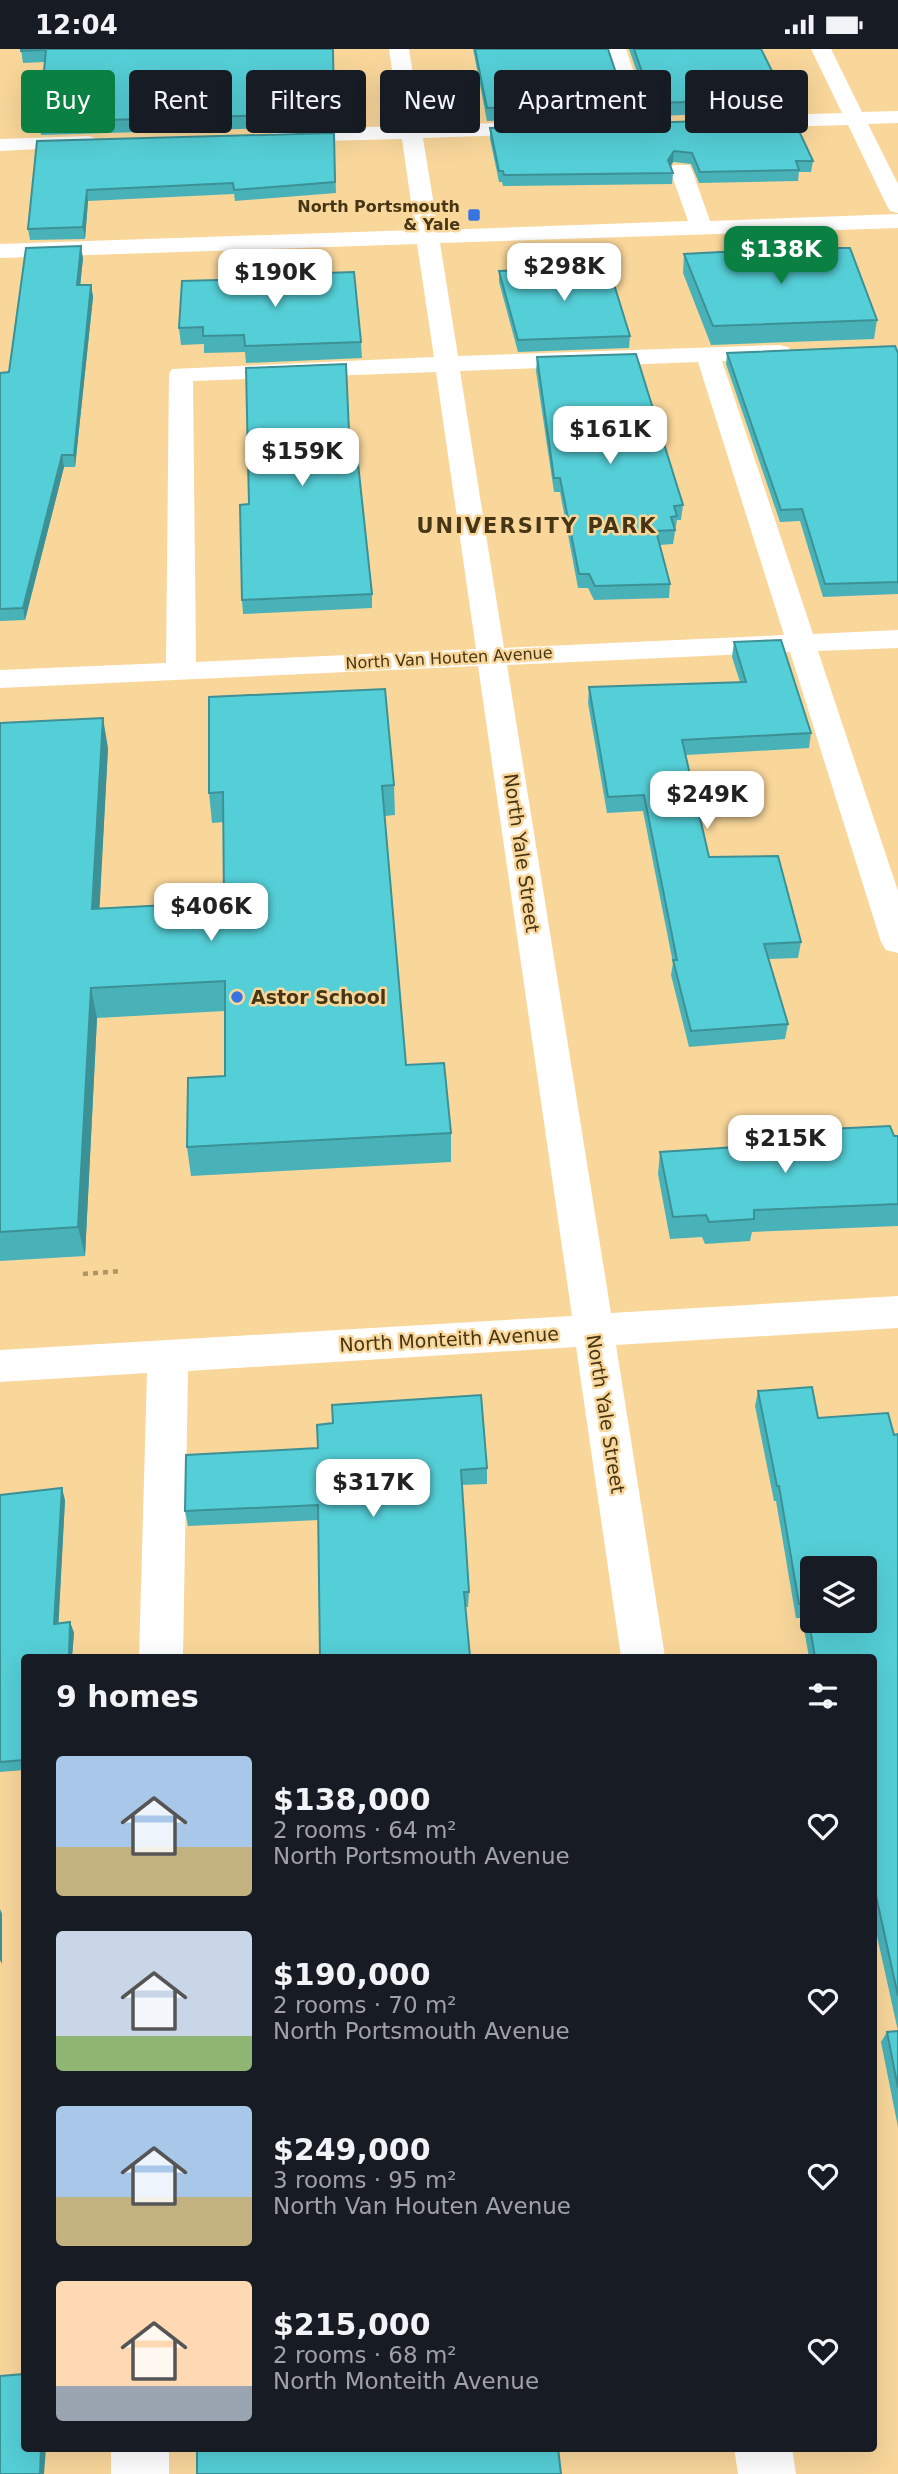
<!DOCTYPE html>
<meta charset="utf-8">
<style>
:root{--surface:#171b24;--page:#242831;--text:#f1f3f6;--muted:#9ea1a6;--accent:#0b8043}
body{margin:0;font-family:"DejaVu Sans",sans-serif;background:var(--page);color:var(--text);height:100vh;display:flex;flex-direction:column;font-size:26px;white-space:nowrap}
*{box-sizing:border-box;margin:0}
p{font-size:23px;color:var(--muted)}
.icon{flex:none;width:38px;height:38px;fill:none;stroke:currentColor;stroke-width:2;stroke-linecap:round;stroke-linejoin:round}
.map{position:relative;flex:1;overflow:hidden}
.sheet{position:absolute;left:21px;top:1605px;width:856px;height:798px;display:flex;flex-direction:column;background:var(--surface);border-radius:7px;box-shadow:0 7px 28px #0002}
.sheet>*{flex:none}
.banner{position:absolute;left:21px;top:21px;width:858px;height:63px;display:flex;gap:14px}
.buttons{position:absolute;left:800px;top:1507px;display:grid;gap:14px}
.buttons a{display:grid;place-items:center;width:77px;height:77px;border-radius:7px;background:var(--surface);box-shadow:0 7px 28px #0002;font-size:35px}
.price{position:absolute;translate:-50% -60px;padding:0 16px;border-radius:14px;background:#fff;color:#222;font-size:23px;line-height:46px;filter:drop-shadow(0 2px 4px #0008)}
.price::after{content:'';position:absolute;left:50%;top:42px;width:21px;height:16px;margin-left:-10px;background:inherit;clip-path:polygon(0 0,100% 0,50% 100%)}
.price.on{background:var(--accent);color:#fff}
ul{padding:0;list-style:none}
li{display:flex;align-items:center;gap:21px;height:175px;padding:0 35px}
li span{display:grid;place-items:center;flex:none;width:196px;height:140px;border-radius:7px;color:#555}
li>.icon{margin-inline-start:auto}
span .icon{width:84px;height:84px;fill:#fffc;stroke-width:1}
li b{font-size:30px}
h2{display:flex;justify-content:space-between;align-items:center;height:84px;padding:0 35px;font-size:30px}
.tag{padding:0 24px;border-radius:7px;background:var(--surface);box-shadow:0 7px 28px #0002;font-size:24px;line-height:63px}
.tag.on{background:var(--accent);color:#fff}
.status{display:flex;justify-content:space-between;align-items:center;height:49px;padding:0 35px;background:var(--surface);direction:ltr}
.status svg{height:19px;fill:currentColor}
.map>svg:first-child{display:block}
</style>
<div class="status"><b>12:04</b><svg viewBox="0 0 49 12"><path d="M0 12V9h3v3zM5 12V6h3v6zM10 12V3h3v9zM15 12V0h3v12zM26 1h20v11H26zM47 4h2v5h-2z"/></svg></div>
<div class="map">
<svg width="898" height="2425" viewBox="0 0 898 2425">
<rect width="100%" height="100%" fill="#f9d79b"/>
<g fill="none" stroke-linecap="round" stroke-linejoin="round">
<path stroke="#b09564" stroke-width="4.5" stroke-dasharray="5 5" stroke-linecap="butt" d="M83,1225L121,1222"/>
<path fill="#fff" fill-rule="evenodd" d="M389,0H409L421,76L543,73L550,75L553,79L550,83L543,85L423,89L438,181L688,172L670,121L673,116H689L692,121L710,172L898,165V179L440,194L458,307L779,296L788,298L791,303L788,308L779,310L722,312L813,585L898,581V599L818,602L898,842V904L886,901L881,893L790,603L507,616L611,1264L898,1247V1279L616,1296L665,1608H621L576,1298L188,1322L183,1608H139L147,1324L0,1333V1301L572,1267L478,617L0,639V621L166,614L169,325L172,320L434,308L417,195L0,209V195L415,181L402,90L281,93L274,91L271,87L274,83L281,81L400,77ZM698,313L784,586L504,599L460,322ZM436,323L476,600L196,613L193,332Z
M606,0H626L652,77L649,81H635L632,77Z
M811,0H831L862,63L898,62V74L868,75L898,135V164L890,162L887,157L848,76L743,79L736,77L733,73L736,69L743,67L842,64Z
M88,87L95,89L98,93L95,97L0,102V90Z
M111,2399H169V2425H111Z
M734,2399H792L796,2425H738Z"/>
</g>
<path fill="#49b2b9" d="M21,0H333L335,77L41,86L39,73L45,13L23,14Z
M473,0H608L626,54L625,67L487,72Z
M629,0H761L786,50L784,63L652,67Z
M490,79L813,112L811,123H799L798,132L699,134L691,115L673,113L671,117L673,124L672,135L503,137L502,133H499L490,90Z
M334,84L336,144L235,152L234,145L88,152L85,190L30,191L28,180L37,92Z
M836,199L877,271L874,290L711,296L683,224L684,205Z
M83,209L80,236H91L93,248L75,418H64L25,571L0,572V324L9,323Z
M499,222L630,287L629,299L518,303L499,233Z
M182,232L361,293L362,309L246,314L245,303L204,304V295L181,296L179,279Z
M727,304H898V545L823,548L800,472L780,473L726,315Z
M537,308L683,456L681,471H677L673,495L660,496L670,535L669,549L594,551L588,539H578L560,443H554L536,322Z
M350,405L372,545V559L243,565L242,551L249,455Z
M734,593L811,684L809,699L686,706L709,808L801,893L798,909L768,910L788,975L785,990L689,998L671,926L673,914L643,762L607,764L588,654L589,638L740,633L732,608Z
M0,674L108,699L99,859L224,853V773L212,774L209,744L394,736L395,766L385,767L406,1016L451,1084V1113L191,1127L187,1098L225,1027V962L97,969L85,1207L0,1212Z
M809,1081L898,1087V1177L752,1183L750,1192L705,1195L702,1188L670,1190L658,1125L660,1103L806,1093Z
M758,1342L818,1369L894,1386L898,1385V2078L881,1993L887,1983L898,1982L873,1869V1608H809L802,1569H796L776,1452H774L755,1357Z
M186,1406L487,1419V1435L462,1436L469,1543L468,1558H466L319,1471L188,1477L185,1462Z
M0,1446L65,1451L58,1574L70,1573L74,1584L72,1608H24V1721L0,1723Z"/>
<path fill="#3c9196" d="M674,102L673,113L668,122V111Z
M87,141L88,152L85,190L83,178Z
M81,197L83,209L79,248L77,236Z
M91,236L93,248L75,418L74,406Z
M62,406L64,418L25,571L23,559Z
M103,669L108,699L98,889L92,860Z
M91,939L97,969L85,1207L78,1178Z
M62,1439L65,1451L58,1585L54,1575Z
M70,1573L74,1584L72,1608H69Z
M0,1860L2,1865V1915L0,1911Z
M41,2399H46L44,2425H40Z"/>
<path fill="#55cfd7" stroke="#3c9196" stroke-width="2" fill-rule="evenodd" d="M21,0H333L334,64L39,73L46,1L21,2Z
M475,0H608L626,54L487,59Z
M634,0H761L786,50L653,54Z
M793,69L813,112H796L799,121L700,123L692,104L674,102L668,111L673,124L504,126L503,122H499L490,79Z
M334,84L335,133L234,141L233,134L87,141L83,178L28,180L37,92Z
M81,197L77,236H91L74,406H62L23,559L0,560V324L9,323L26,199Z
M835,197L836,199H850L877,271L713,277L684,205Z
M608,216L630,287L518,291L499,222Z
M354,223L361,293L245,297L244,286L203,287V278L179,279L182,232L294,229V225Z
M895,297L898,304V533L825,535L802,460L781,461L727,304Z
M636,305L683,456L674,457L677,467L671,468L675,481L656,482L670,535L595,537L589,525H579L560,429H554L537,308Z
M346,315L350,405H357L372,545L242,551L240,456L249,455L246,319Z
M781,591L811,684L682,691L709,808L778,807L801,893L764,895L788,975L691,982L673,911H677L644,746L608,748L589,638L746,633L734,593Z
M385,640L394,736L382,737L406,1016L444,1014L451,1084L187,1098L188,1029L225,1027V932L91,939L78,1178L0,1183V674L103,669L92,860L224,853L223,743L209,744V648Z
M890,1077L894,1087H898V1155L754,1161V1170L709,1173L706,1166L673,1168L660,1103L812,1093L809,1081Z
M812,1338L818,1369L888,1364L894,1386L898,1385V1947L873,1833V1608H815L806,1555H799L779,1437H777L758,1342ZM812,1519H864V1572H812Z
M481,1346L487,1419L461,1421L469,1543H464L470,1608H320L318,1456L185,1462L186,1406L318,1399L317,1376L333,1374L332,1356Z
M62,1439L54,1575L70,1573L69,1608H24V1711L0,1713V1446Z
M898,1982V2039L887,1983Z
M24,2323V2399H41L40,2425H0V2327L24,2325Z
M197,2399H558L561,2425H197Z"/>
<g fill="#3873e2" stroke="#f9d79b" stroke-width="2.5">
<rect x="467" y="159" width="14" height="14" rx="3.5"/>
<circle cx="237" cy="948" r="7"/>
</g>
<g text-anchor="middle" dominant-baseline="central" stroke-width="5" stroke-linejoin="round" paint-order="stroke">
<g font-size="16" font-weight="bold" fill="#473615" stroke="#f9d79b" text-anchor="end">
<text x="460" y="157">North Portsmouth<tspan x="460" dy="18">&amp; Yale</tspan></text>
</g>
<g font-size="16" fill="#473615" stroke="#f9d79b">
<text transform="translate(449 609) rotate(-3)">North Van Houten Avenue</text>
</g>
<g font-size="19" fill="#473615" stroke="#f9d79b">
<text transform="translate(522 804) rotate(82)">North Yale Street</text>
<text transform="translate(449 1290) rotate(-3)">North Monteith Avenue</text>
<text transform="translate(606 1365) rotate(81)">North Yale Street</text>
</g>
<g font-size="19" font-weight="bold" fill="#473615" stroke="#f9d79b" text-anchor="start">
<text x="251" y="948">Astor School</text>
</g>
<g font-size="21" font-weight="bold" letter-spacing="2" fill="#473615" stroke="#f9d79b">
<text x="537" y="477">UNIVERSITY PARK</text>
</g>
</g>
</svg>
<div class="buttons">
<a><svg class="icon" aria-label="layers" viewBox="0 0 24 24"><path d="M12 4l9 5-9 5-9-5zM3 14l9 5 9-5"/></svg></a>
</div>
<b class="price on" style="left:781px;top:237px">$138K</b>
<b class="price" style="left:564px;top:254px">$298K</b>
<b class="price" style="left:275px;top:260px">$190K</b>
<b class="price" style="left:610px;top:417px">$161K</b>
<b class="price" style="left:302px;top:439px">$159K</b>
<b class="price" style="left:707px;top:782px">$249K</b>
<b class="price" style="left:211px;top:894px">$406K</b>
<b class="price" style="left:785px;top:1126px">$215K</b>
<b class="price" style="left:373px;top:1470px">$317K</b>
<div class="banner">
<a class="tag on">Buy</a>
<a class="tag">Rent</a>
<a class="tag">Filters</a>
<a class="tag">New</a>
<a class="tag">Apartment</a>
<a class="tag">House</a>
</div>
<section class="sheet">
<h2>9 homes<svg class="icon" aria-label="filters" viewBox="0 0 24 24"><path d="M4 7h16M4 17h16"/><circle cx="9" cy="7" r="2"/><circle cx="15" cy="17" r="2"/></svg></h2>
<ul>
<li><span style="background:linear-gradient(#a9c7e8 65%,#c2b280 0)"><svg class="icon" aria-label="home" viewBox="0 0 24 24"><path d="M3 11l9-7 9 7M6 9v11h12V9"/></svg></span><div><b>$138,000</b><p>2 rooms · 64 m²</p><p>North Portsmouth Avenue</p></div><svg class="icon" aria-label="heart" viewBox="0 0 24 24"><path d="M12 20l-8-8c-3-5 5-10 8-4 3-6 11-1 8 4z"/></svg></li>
<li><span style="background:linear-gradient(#c9d6e8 75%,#8fb573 0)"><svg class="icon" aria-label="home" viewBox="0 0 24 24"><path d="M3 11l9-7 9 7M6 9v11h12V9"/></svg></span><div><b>$190,000</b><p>2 rooms · 70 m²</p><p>North Portsmouth Avenue</p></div><svg class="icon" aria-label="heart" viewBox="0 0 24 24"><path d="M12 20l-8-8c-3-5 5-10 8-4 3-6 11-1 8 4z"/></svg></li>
<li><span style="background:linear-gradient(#a9c7e8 65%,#c2b280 0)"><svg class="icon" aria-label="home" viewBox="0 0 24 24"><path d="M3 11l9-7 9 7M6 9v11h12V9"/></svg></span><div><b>$249,000</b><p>3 rooms · 95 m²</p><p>North Van Houten Avenue</p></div><svg class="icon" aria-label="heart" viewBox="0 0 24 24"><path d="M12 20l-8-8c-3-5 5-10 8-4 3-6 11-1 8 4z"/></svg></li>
<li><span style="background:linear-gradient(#ffd9b3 75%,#9aa5b1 0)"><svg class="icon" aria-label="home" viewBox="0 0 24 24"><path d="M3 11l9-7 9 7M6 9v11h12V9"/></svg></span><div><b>$215,000</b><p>2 rooms · 68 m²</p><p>North Monteith Avenue</p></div><svg class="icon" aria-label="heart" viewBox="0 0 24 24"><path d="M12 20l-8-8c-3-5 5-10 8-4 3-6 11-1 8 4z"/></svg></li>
</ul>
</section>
</div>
